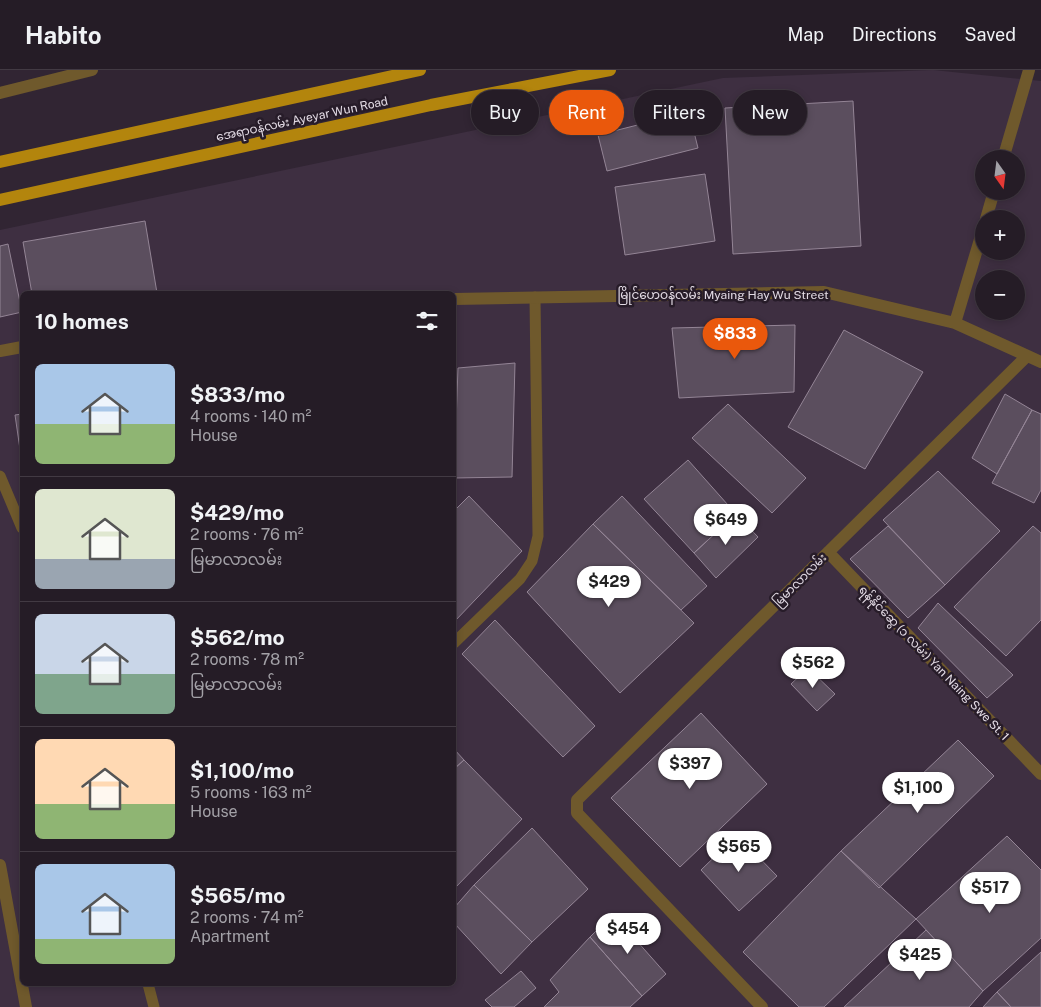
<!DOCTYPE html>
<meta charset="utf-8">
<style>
:root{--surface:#251c26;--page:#312932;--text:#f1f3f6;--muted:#a3a1a7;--line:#423a43;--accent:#ea580c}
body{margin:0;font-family:"Public Sans","Noto Sans Myanmar",sans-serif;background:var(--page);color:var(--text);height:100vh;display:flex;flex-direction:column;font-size:19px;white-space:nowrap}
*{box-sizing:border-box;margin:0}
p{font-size:16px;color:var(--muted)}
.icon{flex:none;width:28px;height:28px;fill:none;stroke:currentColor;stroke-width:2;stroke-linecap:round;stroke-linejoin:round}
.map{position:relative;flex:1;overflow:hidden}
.sheet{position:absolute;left:20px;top:221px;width:436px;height:695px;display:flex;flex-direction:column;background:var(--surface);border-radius:8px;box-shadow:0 2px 8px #0003,0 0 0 1px var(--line)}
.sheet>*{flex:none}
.top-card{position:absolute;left:471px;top:20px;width:475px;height:45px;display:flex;gap:10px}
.needle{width:32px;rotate:166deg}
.tools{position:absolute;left:975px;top:80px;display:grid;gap:10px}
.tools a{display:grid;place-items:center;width:50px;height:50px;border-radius:50%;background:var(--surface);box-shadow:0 2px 8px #0003,0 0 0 1px var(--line);font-size:25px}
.price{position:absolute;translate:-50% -42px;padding:0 11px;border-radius:18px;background:#fff;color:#222;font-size:16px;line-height:32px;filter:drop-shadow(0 1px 2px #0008)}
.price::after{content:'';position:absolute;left:50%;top:30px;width:15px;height:11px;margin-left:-8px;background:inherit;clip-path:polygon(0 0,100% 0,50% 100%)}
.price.selected{background:var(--accent);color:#fff}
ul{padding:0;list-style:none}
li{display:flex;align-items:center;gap:15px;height:125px;padding:0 15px}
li+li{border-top:1px solid var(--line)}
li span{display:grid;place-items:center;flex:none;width:140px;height:100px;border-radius:8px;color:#555}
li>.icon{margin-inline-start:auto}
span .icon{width:60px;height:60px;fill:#fffc;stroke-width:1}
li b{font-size:21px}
h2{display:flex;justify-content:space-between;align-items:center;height:60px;padding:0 15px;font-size:21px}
.pill{padding:0 18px;border-radius:22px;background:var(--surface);box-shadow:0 2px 8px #0003,0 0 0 1px var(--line);font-size:18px;line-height:45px}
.pill.selected{background:var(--accent);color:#fff}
header{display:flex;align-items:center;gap:30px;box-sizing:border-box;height:70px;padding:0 25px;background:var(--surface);border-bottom:1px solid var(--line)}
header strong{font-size:24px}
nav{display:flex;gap:28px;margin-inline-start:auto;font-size:18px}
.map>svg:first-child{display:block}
</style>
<header>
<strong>Habito</strong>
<nav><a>Map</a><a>Directions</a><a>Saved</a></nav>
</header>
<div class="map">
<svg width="1041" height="937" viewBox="0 0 1041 937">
<rect width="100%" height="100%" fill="#312533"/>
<path fill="#3e2f41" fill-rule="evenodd" d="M933,0L1041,11V937H0V160L723,8ZM984,89H1016V121H984ZM984,149H1016V181H984ZM984,209H1016V241H984ZM22,224H454V914H22Z"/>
<path fill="#5b4e5e" stroke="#948596" d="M853,31L861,176L733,184L725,38Z
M689,42L698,78L607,101L598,65Z
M705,104L715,171L625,185L615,117Z
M145,151L157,223L32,224L23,172Z
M8,174L22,242L0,247V176Z
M795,255L794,322L679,328L672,258Z
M844,260L923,302L865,399L788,357Z
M515,293L512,407L454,408L458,298Z
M1005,324L1032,340L997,404L972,388Z
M728,334L806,408L772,443L692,368Z
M1032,340L1041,344V420L1034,433L992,413Z
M22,344V393L15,345Z
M688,390L736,444L694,483L644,429Z
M938,401L1000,461L945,515L883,450Z
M469,426L522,481L454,552V441Z
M622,426L707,516L681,540L593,454Z
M736,444L758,467L716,508L694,483Z
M593,454L694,553L620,623L527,522Z
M888,456L945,515L908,548L850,489Z
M1033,456L1041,463V550L1006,586L954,537Z
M938,533L1013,605L987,628L918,558Z
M495,550L595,656L563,687L462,584Z
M808,598L835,624L817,641L791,614Z
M701,643L767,714L680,797L611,728Z
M958,670L994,706L879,818L841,781Z
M454,679L464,690L454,699Z
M464,690L522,749L454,819V699Z
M532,758L588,819L532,872L474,815Z
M737,765L777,806L739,841L701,800Z
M1007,766L1041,800V868L983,921L916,849Z
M841,781L916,849L824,937H799L743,882Z
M474,815L532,872L501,904L454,853V838Z
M613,844L666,904L642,926L590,867Z
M926,860L983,921L969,937H844Z
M590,867L642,926L630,937H544L559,922L550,910Z
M1041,882V937H1011L997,922Z
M521,901L536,918L514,937H492L485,930Z
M997,922L1011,937H983Z"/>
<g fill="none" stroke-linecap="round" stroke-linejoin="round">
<path stroke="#6f592c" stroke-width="11" d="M0,406L22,458
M454,573L520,509L532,491L538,466L535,227
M148,914L154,937"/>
<path stroke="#6f592c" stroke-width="12" d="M0,23L92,0
M1003,89L1029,0
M986,149L994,121
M454,229L824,222L955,253L1041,292
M955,253L984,156
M0,281L22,277
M828,482L1041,704
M0,795L26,937
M762,937L577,743V730L1027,286"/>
<path stroke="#b3850d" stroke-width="12" d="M0,92L420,0
M0,130L431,35L610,0"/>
</g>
<g text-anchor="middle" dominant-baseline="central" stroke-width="5" stroke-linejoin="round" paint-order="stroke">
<g font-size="12" fill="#e3dbe5" stroke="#271c29">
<text transform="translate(302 49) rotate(-12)">အေရာဝန်လမ်း Ayeyar Wun Road</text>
<text x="723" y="225">မြိုင်ဟေဝန်လမ်း Myaing Hay Wu Street</text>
<text transform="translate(800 510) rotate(-45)">မြမာလာလမ်း</text>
<text transform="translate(934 593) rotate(46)">ရန်နိုင်ဆွေ (၁ လမ်း) Yan Naing Swe St. 1</text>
</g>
</g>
</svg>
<div class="tools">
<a><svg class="needle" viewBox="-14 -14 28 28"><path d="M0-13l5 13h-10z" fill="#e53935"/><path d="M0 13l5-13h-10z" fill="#a3a1a7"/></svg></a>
<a>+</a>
<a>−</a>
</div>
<b class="price selected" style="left:735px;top:290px">$833</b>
<b class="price" style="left:726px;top:476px">$649</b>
<b class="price" style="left:609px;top:538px">$429</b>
<b class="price" style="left:813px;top:619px">$562</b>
<b class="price" style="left:690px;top:720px">$397</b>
<b class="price" style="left:918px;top:744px">$1,100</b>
<b class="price" style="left:739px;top:803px">$565</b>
<b class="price" style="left:990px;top:844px">$517</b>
<b class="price" style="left:628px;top:885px">$454</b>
<b class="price" style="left:920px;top:911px">$425</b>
<div class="top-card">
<a class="pill">Buy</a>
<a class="pill selected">Rent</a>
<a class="pill">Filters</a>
<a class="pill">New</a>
</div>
<section class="sheet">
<h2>10 homes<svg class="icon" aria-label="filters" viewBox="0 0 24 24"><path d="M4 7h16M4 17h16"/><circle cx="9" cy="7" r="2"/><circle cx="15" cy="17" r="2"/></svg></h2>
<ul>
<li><span style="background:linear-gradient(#a9c7e8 60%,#8fb573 0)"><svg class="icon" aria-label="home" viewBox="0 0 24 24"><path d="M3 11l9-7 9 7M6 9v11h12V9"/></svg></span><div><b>$833/mo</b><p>4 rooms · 140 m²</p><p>House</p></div></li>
<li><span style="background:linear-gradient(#dfe7d0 70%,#9aa5b1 0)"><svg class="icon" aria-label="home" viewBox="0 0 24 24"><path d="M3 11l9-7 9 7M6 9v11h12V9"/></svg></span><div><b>$429/mo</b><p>2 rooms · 76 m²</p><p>မြမာလာလမ်း</p></div></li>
<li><span style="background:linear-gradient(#c9d6e8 60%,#7fa58c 0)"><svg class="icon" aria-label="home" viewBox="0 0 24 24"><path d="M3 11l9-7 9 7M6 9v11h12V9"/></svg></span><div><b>$562/mo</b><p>2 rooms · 78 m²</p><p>မြမာလာလမ်း</p></div></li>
<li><span style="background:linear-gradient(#ffd9b3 65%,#8fb573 0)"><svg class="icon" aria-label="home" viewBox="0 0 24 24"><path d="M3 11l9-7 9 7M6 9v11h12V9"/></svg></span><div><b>$1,100/mo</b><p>5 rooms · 163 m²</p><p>House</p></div></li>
<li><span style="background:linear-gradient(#a9c7e8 75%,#8fb573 0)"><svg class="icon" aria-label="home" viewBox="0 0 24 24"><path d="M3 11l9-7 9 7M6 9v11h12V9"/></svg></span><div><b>$565/mo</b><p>2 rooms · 74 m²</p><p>Apartment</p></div></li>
</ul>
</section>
</div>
